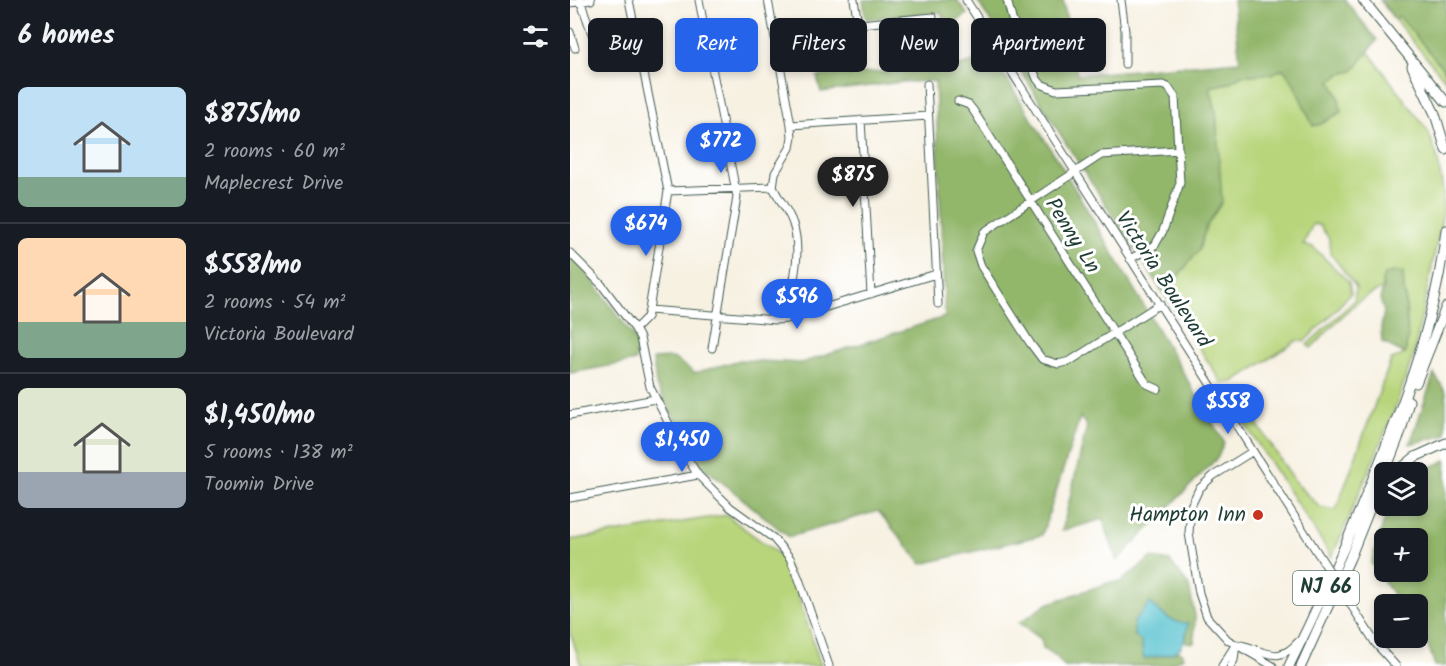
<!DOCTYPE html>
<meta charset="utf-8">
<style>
:root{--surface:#171b24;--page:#242831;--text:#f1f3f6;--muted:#9ea1a6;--line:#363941;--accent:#2563eb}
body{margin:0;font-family:Kalam,sans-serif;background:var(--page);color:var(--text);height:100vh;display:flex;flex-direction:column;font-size:22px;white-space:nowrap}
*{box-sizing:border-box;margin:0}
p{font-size:20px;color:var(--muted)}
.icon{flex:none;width:33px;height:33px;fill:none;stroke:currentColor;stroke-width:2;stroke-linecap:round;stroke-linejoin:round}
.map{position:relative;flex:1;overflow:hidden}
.drawer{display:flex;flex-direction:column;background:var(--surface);width:570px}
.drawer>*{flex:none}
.top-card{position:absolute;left:18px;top:18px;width:570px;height:54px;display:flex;gap:12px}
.fabs{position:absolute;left:804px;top:462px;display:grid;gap:12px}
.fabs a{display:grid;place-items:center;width:54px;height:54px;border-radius:9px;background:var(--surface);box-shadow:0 3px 9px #0003;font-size:30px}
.price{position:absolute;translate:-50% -51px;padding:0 14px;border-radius:21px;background:var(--accent);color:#fff;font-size:20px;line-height:39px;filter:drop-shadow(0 2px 3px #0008)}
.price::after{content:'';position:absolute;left:50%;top:36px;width:18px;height:14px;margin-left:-9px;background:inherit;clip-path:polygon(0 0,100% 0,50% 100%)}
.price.active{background:#222;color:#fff}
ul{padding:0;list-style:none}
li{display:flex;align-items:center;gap:18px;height:150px;padding:0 18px}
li+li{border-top:2px solid var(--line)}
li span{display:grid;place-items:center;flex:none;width:168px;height:120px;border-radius:9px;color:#555}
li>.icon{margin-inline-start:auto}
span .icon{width:72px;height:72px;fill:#fffc;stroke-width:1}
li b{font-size:26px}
h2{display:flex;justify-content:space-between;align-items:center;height:72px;padding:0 18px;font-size:26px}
.pill{padding:0 21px;border-radius:9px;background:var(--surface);box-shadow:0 3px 9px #0003;font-size:21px;line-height:54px}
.pill.active{background:var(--accent);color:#fff}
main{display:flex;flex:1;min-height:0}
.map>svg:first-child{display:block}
</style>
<main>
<section class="drawer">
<h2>6 homes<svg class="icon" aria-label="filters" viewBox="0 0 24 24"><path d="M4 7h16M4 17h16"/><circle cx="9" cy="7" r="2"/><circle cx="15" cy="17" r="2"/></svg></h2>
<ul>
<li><span style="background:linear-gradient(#bfe0f5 75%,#7fa58c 0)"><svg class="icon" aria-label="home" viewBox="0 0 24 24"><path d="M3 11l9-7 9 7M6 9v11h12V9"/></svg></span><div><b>$875/mo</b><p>2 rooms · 60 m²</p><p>Maplecrest Drive</p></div></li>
<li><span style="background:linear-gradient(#ffd9b3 70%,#7fa58c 0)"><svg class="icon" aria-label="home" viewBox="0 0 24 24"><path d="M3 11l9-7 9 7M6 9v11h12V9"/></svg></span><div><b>$558/mo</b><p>2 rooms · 54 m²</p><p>Victoria Boulevard</p></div></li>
<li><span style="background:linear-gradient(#dfe7d0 70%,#9aa5b1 0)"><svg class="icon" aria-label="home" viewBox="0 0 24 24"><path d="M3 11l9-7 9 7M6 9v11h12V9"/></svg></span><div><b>$1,450/mo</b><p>5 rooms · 138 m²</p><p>Toomin Drive</p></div></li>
</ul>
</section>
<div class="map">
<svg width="876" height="666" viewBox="0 0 876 666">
<rect width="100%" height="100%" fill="#fff"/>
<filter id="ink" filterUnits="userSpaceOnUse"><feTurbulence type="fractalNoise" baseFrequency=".0167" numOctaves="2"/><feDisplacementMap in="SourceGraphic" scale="12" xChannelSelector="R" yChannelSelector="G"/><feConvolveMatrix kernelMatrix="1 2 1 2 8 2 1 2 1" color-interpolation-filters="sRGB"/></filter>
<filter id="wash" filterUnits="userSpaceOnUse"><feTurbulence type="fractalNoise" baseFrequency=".008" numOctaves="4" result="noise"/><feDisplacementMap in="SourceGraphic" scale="24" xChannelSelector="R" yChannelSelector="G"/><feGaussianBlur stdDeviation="1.35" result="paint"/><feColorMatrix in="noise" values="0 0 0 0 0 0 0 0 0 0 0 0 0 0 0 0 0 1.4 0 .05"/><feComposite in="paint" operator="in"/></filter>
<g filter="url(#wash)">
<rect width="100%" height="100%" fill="#f7f1e2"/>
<path fill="#b8d57b" stroke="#6c8958" stroke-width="1.5" d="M829,15L876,72V81L825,20Z
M797,50L858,131L867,156L873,190V213L844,353L825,409L762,557L669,415L678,410L726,483L750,507L766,510L821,360L835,354C839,335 836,315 836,296L812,281L813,289C785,297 762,328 741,348L737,345L784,301L786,287L760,253L759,238L749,225L743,224L733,245L743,247L779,282L781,293L763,313L734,342L728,340L663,382L652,383L594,294L629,250L636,227L651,202L646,111L639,87L658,83L672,75L701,74L713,68L722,80L743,125L769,98L761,81L770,74L783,71Z
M156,515L210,555L220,571L251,666H11L0,632V540Z"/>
<path fill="#92b66b" stroke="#587a50" stroke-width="1.5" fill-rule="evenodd" d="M293,0H387L397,14L377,29L371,12L296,19Z
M407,0H493L507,75L670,61L663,0H775L807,40L783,71L770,74L761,81L769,98L771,112L751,124L743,126L722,80L713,69L701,74L672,75L658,83L640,87L646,111L652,202L636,227L629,250L594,294L497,145Z
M810,0H876V72L829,16L825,20Z
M422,56L492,167L654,442L648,457L547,561L533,519L492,531L517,426L510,417L472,535L352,564L308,511L219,537L130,464L86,385L83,359L103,358L125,373L170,360L231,363L375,317L365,81L332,82L251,92L247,76L387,67Z
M0,254L6,258L68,343L65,361L0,373Z
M822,272H833L838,338L835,354L812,342L811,328L814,312L810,299L813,289L812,281L814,275Z
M864,374L876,392V435L840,444Z
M876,460V666H865L854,633L848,625V604H830L801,563L819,506H848V473ZM814,538H848V572H814Z
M581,558L600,561L619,586L625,616L624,643L616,642L617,623C600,623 592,614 580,603L564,622L571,641L574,659L610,651L614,657L597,666H494L486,656L473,648L471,639L449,623L477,604L541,582H550Z"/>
<path fill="#55c1cf" stroke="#3a7f82" stroke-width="1.5" d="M580,603C592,614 600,623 618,623C614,658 603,652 574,659L571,641L564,635V622Z"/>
</g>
<g filter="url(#ink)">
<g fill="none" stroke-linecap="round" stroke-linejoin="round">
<g stroke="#3f584e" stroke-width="9">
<path id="minor" d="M10,0L25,42
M59,0L98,191L79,310L77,317L65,329
M129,0L167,197L142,348
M198,0L221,125L222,137L220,148L205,173L203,187C209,200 219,211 223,224C233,254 221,289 217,319
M284,0L288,23
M396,0L747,552
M437,0L442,19L467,79L471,84L486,90L593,85L598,87L605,97L610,183L593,231L585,245L560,259
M551,0L555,31V64
M0,3L21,0
M0,32L5,48
M279,69L275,31L279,25L363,17
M357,84L368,304
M388,101L399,105L403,110L577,384L588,389
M291,120L301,294
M221,125L358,116
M98,191L203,187
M0,253L31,284L65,329L70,338L80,387L115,455L128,475L160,507L203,538L220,558L229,579L259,666
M590,304L500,361L488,364L472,359L460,343L411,266L406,251L414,232L531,155L609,150
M79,310L206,320L217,319L366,274
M0,415L85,399
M683,451L643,476L629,489L621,506L619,533L629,593L637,617L658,640L703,666
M0,498L128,475
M783,608L806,644L826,666
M671,645C696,651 708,665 728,642
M652,666L666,644
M661,666L664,660L666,644"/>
</g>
<g stroke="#3f584e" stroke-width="11">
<path id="highway" d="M793,0L876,102
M842,66L865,114L876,150
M846,383L876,307
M815,472L831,431L839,401
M827,472L845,457L876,443
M719,666C749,606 776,545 801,483C835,401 866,319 876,230
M731,666L780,558L814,473"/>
</g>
<use href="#minor" stroke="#fff" stroke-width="7"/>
<use href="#highway" stroke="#fff" stroke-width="9"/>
<g stroke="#3f584e" stroke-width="9" stroke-linecap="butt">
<path id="minor-bridge" d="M747,552L783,608"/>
</g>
<use href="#minor-bridge" stroke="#fff" stroke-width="7"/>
</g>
</g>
<circle fill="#c8321e" stroke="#fff" stroke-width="2" cx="688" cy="515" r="6"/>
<g text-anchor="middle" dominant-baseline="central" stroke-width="6" stroke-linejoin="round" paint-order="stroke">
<rect fill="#fff" stroke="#627771" stroke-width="1.5" x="723" y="571" width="66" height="34" rx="4.5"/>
<g font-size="20" font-weight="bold" fill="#1f3d34">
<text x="756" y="588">NJ 66</text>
</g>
<g font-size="21" fill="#1f3d34" stroke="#fff">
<text transform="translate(502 236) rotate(58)">Penny Ln</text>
<text transform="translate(593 280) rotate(57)">Victoria Boulevard</text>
</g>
<g font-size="21" fill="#1f3d34" stroke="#fff" text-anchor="end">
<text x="676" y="515">Hampton Inn</text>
</g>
</g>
</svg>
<div class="fabs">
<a><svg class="icon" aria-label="layers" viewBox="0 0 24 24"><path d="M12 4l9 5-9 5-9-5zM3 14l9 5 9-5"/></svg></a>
<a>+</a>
<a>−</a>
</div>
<b class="price" style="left:151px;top:174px">$772</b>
<b class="price active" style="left:283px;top:208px">$875</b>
<b class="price" style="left:76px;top:257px">$674</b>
<b class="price" style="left:227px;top:330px">$596</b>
<b class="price" style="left:658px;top:435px">$558</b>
<b class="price" style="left:112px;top:473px">$1,450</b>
<div class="top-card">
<a class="pill">Buy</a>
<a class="pill active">Rent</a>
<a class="pill">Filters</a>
<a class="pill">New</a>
<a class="pill">Apartment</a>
</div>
</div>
</main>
